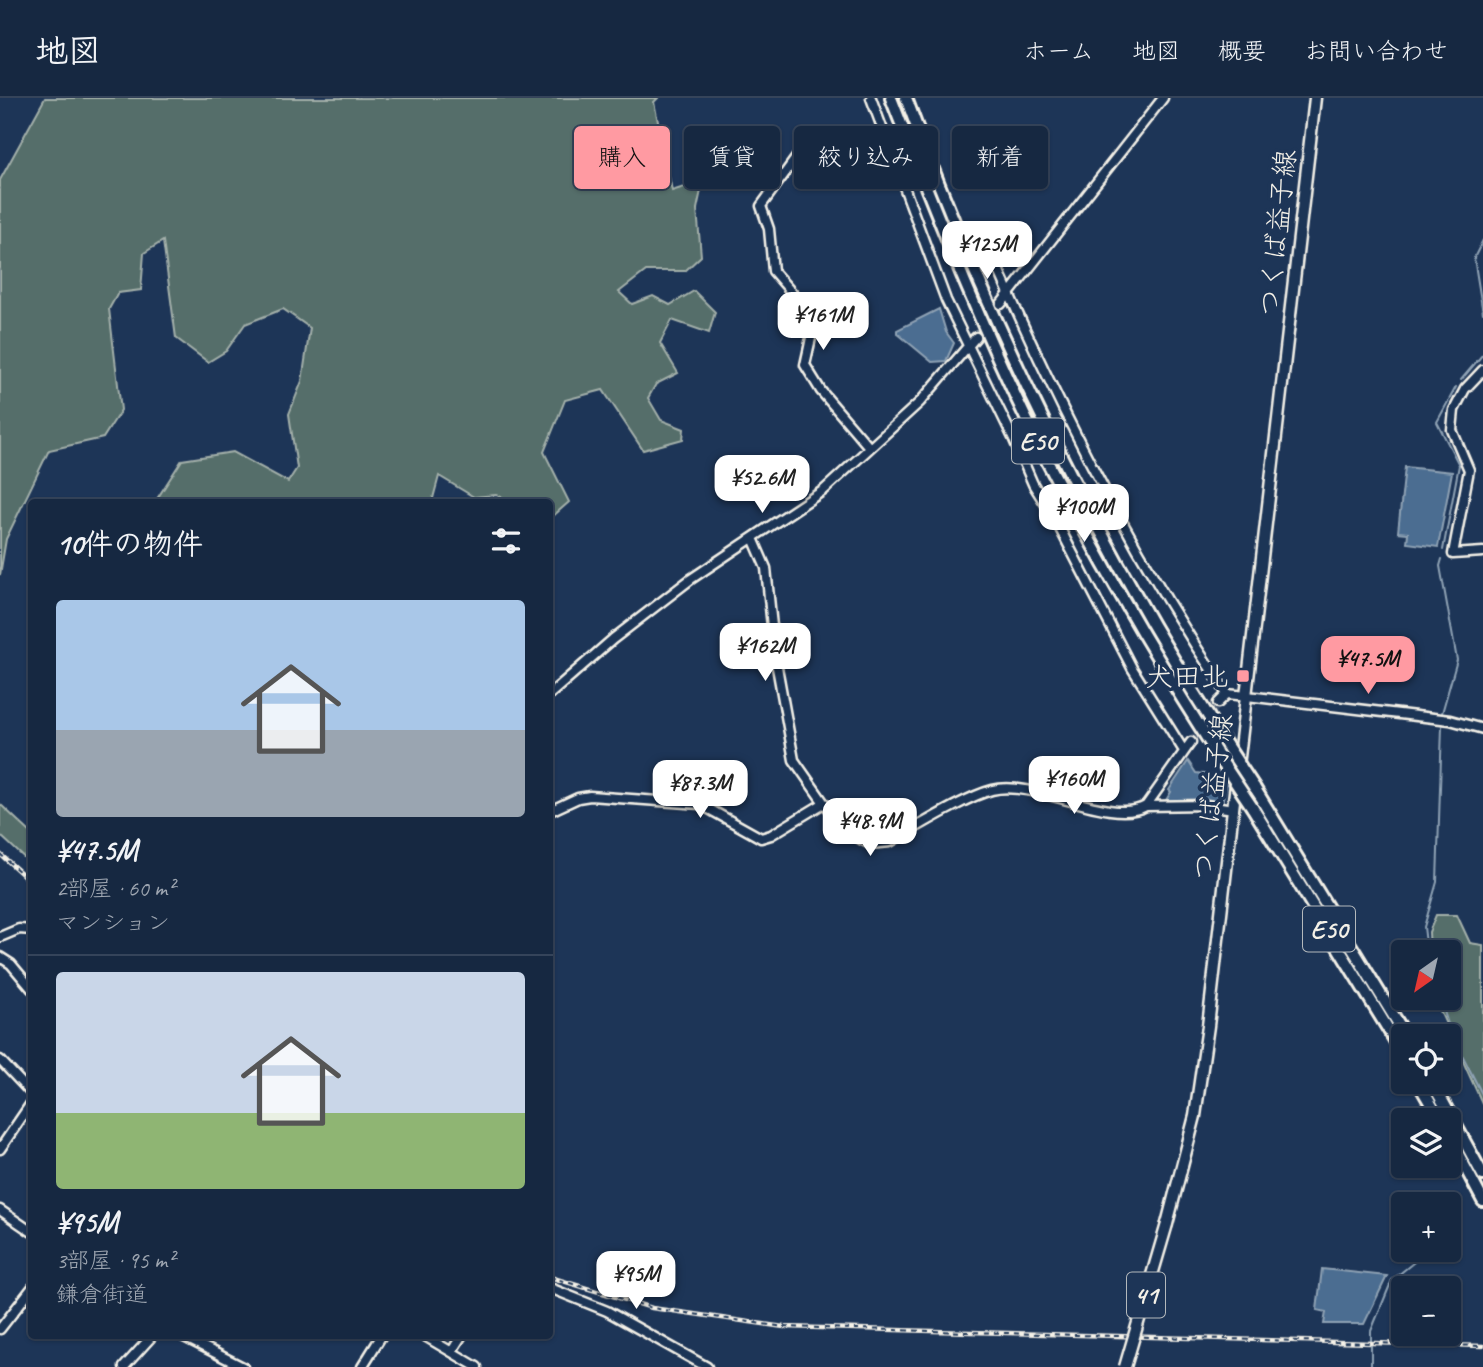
<!DOCTYPE html>
<html lang="ja">
<meta charset="utf-8">
<style>
:root{--surface:#162841;--page:#1f3048;--text:#f1f3f6;--muted:#9ea6b1;--line:#35445a;--accent:#ff9aa2}
body{margin:0;font-family:Caveat,"Klee One",sans-serif;background:var(--page);color:var(--text);height:100vh;display:flex;flex-direction:column;font-size:26px;white-space:nowrap}
*{box-sizing:border-box;margin:0}
p{font-size:23px;color:var(--muted)}
.icon{flex:none;width:38px;height:38px;fill:none;stroke:currentColor;stroke-width:2;stroke-linecap:round;stroke-linejoin:round}
.map{position:relative;flex:1;overflow:hidden}
.panel{position:absolute;left:28px;top:401px;width:525px;height:840px;display:flex;flex-direction:column;background:var(--surface);border-radius:7px;box-shadow:0 2px 5px #0004,0 0 0 2px var(--line)}
.panel>*{flex:none}
.banner{position:absolute;left:574px;top:28px;width:665px;height:63px;display:flex;gap:14px}
.needle{width:46px;rotate:214deg}
.tools{position:absolute;left:1391px;top:842px;display:grid;gap:14px}
.tools a{display:grid;place-items:center;width:70px;height:70px;border-radius:7px;background:var(--surface);box-shadow:0 2px 5px #0004,0 0 0 2px var(--line);font-size:35px}
.price{position:absolute;translate:-50% -60px;padding:0 16px;border-radius:14px;background:#fff;color:#222;font-size:23px;line-height:46px;filter:drop-shadow(0 2px 4px #0008)}
.price::after{content:'';position:absolute;left:50%;top:42px;width:21px;height:16px;margin-left:-10px;background:inherit;clip-path:polygon(0 0,100% 0,50% 100%)}
.price.current{background:var(--accent);color:#111}
ul{padding:0;list-style:none}
li{display:grid;align-content:center;gap:14px;height:371px;padding:0 28px}
li+li{border-top:2px solid var(--line)}
li span{display:grid;place-items:center;height:217px;border-radius:7px;color:#555}
li>.icon{margin-inline-start:auto}
span .icon{width:126px;height:126px;fill:#fffc;stroke-width:1}
li b{font-size:30px}
h2{display:flex;justify-content:space-between;align-items:center;height:84px;padding:0 28px;font-size:30px}
.chip{padding:0 24px;border-radius:7px;background:var(--surface);box-shadow:0 2px 5px #0004,0 0 0 2px var(--line);font-size:24px;line-height:63px}
.chip.current{background:var(--accent);color:#111}
header{display:flex;align-items:center;gap:42px;box-sizing:border-box;height:98px;padding:0 35px;background:var(--surface);border-bottom:2px solid var(--line)}
header strong{font-size:33px}
nav{display:flex;gap:38px;margin-inline-start:auto;font-size:24px}
.map>svg:first-child{display:block}
</style>
<header>
<strong>地図</strong>
<nav><a>ホーム</a><a>地図</a><a>概要</a><a>お問い合わせ</a></nav>
</header>
<div class="map">
<svg width="1483" height="1269" viewBox="0 0 1483 1269">
<rect width="100%" height="100%" fill="#1d3557"/>
<filter id="ink" filterUnits="userSpaceOnUse"><feTurbulence type="fractalNoise" baseFrequency=".0143" numOctaves="2"/><feDisplacementMap in="SourceGraphic" scale="14" xChannelSelector="R" yChannelSelector="G"/><feConvolveMatrix kernelMatrix="1 2 1 2 8 2 1 2 1" color-interpolation-filters="sRGB"/></filter>
<g filter="url(#ink)">
<path fill="#546e6b" stroke="#a4b0aa" stroke-width="2" d="M45,0H658L654,4L672,93L703,83L697,111L701,158L685,173H646L619,194L632,206L653,198L670,207L694,193L715,214L709,235L672,222L660,245L678,275L656,286L648,300L661,322L684,331L683,341L643,352L603,292L565,302L544,354L569,404L553,418L550,417V404H515L496,397L474,399L439,378L432,404H155L182,362L233,354L288,384L297,370L289,316L302,283L310,230L283,211L245,226L226,253L208,264L176,240L163,143L144,155L141,192L118,195L109,211L121,312L103,340L49,352L6,441L0,477V82Z
M0,706L31,735V766L0,737Z
M1436,817H1457L1470,845L1483,847V1007L1434,900H1449V854H1430L1429,834Z"/>
<path fill="#4b6d91" stroke="#8fa2b4" stroke-width="2" d="M939,211L946,234L954,245L946,263L932,264L897,235V232Z
M1405,369L1452,374L1438,449L1407,445L1408,435L1398,434Z
M1188,663L1196,675L1219,678L1226,687L1222,705L1166,702L1171,694L1169,692Z
M1322,1171L1387,1178L1364,1226H1324L1326,1214L1317,1212Z"/>
<g fill="none" stroke-linecap="round" stroke-linejoin="round">
<path stroke="#8fa2b4" stroke-width="2" d="M1483,142L1474,160L1483,215
M1461,282L1483,256
M1443,452L1459,367L1437,324L1456,289
M1442,461L1440,468L1457,562L1442,615
M1427,854L1424,829L1437,784L1442,628
M1440,900L1450,933L1483,998
M1455,1103L1458,1100
M1449,1119L1450,1115
M1371,1269V1233L1392,1182L1429,1152"/>
<path stroke="#3d516d" stroke-width="8" stroke-dasharray="8 4" stroke-linecap="butt" d="M1191,644L1218,605"/>
<g stroke="#f4f1e8" stroke-width="13">
<path id="minor" d="M871,0L946,202L1014,342L1033,386L1055,421L1132,570L1184,653
M804,49L761,108L769,131L773,173L813,219V231L805,267L821,293L869,349
M993,159C1058,310 1135,459 1227,596
M1001,206L1163,0
M1483,272L1465,291L1454,312L1452,332L1469,372L1453,456L1483,454
M753,440L766,470L775,558L794,662L824,705L853,737L870,746L890,744C916,730 965,699 992,692C1036,681 1110,728 1146,708L1191,644
M550,596L613,541L691,481L824,392L920,304L976,239
M1218,605L1227,596L1247,598L1450,622L1483,631
M1146,708L1206,707L1234,711
M550,713L578,700L590,698L700,706L761,740L771,737L824,705
M0,839L19,831L32,832
M0,859L11,866L32,891
M0,962L32,996
M0,1051L32,1004
M0,1112L32,1134
M550,1190L607,1213L707,1269
M0,1231L32,1190
M180,1237L243,1269
M423,1237L477,1269
M452,1253L462,1237
M124,1269L153,1237
M362,1269L382,1237"/>
</g>
<g stroke="#f4f1e8" stroke-width="15">
<path id="major" d="M1167,1126L1195,1018L1208,928L1315,0"/>
</g>
<g stroke="#f4f1e8" stroke-width="16">
<path id="highway" d="M891,0C939,123 988,247 1048,365C1102,468 1161,569 1224,667
M906,0C991,231 1094,440 1227,648
M1254,689L1406,938
M1252,709L1404,957
M1418,984L1440,1022
M1432,984L1483,1077
M1449,1039L1483,1103"/>
</g>
<use href="#minor" stroke="#1d3557" stroke-width="8"/>
<use href="#major" stroke="#1d3557" stroke-width="10"/>
<use href="#highway" stroke="#1d3557" stroke-width="10"/>
<g stroke="#f4f1e8" stroke-width="4.5">
<path id="rail" d="M0,756L32,785
M550,1179L652,1210L784,1229L1483,1248"/>
</g>
<use href="#rail" stroke="#1d3557" stroke-width="2" stroke-dasharray="5" stroke-linecap="butt"/>
<g stroke="#f4f1e8" stroke-width="15" stroke-linecap="butt">
<path id="major-bridge" d="M1125,1269L1167,1126"/>
</g>
<g stroke="#f4f1e8" stroke-width="16" stroke-linecap="butt">
<path id="highway-bridge" d="M1227,648L1254,689
M1224,667L1252,709"/>
</g>
<use href="#major-bridge" stroke="#1d3557" stroke-width="10"/>
<use href="#highway-bridge" stroke="#1d3557" stroke-width="10"/>
</g>
</g>
<rect fill="#ff9aa2" stroke="#1d3557" stroke-width="2.5" x="1236" y="571" width="14" height="14" rx="3.5"/>
<g text-anchor="middle" dominant-baseline="central" stroke-width="7" stroke-linejoin="round" paint-order="stroke">
<g fill="#1d3557" stroke="#b4b9bc" stroke-width="2">
<rect x="1012" y="320.5" width="52" height="45" rx="5"/>
<rect x="1303" y="808.5" width="52" height="45" rx="5"/>
<rect x="1127" y="1174.5" width="38" height="45" rx="5"/>
</g>
<g font-size="26" font-weight="bold" fill="#f4f1e8">
<text x="1038" y="343">E50</text>
<text x="1329" y="831">E50</text>
<text x="1146" y="1197">41</text>
</g>
<g font-size="28" fill="#f4f1e8" stroke="#1d3557">
<text transform="translate(1277 135) rotate(-84)">つくば益子線</text>
<text transform="translate(1212 699) rotate(-83)">つくば益子線</text>
</g>
<g font-size="28" fill="#f4f1e8" stroke="#1d3557" text-anchor="end">
<text x="1229" y="578">犬田北</text>
</g>
</g>
</svg>
<div class="tools">
<a><svg class="needle" viewBox="-14 -14 28 28"><path d="M0-13l5 13h-10z" fill="#e53935"/><path d="M0 13l5-13h-10z" fill="#9ea6b1"/></svg></a>
<a><svg class="icon" aria-label="locate" viewBox="0 0 24 24"><circle cx="12" cy="12" r="6"/><path d="M12 2v4M12 18v4M2 12h4M18 12h4"/></svg></a>
<a><svg class="icon" aria-label="layers" viewBox="0 0 24 24"><path d="M12 4l9 5-9 5-9-5zM3 14l9 5 9-5"/></svg></a>
<a>+</a>
<a>−</a>
</div>
<b class="price" style="left:987px;top:183px">¥125M</b>
<b class="price" style="left:823px;top:254px">¥161M</b>
<b class="price" style="left:762px;top:417px">¥52.6M</b>
<b class="price" style="left:1084px;top:446px">¥100M</b>
<b class="price" style="left:765px;top:585px">¥162M</b>
<b class="price current" style="left:1368px;top:598px">¥47.5M</b>
<b class="price" style="left:1074px;top:718px">¥160M</b>
<b class="price" style="left:700px;top:722px">¥87.3M</b>
<b class="price" style="left:870px;top:760px">¥48.9M</b>
<b class="price" style="left:636px;top:1213px">¥95M</b>
<div class="banner">
<a class="chip current">購入</a>
<a class="chip">賃貸</a>
<a class="chip">絞り込み</a>
<a class="chip">新着</a>
</div>
<section class="panel">
<h2>10件の物件<svg class="icon" aria-label="filters" viewBox="0 0 24 24"><path d="M4 7h16M4 17h16"/><circle cx="9" cy="7" r="2"/><circle cx="15" cy="17" r="2"/></svg></h2>
<ul>
<li><span style="background:linear-gradient(#a9c7e8 60%,#9aa5b1 0)"><svg class="icon" aria-label="home" viewBox="0 0 24 24"><path d="M3 11l9-7 9 7M6 9v11h12V9"/></svg></span><div><b>¥47.5M</b><p>2部屋 · 60 m²</p><p>マンション</p></div></li>
<li><span style="background:linear-gradient(#c9d6e8 65%,#8fb573 0)"><svg class="icon" aria-label="home" viewBox="0 0 24 24"><path d="M3 11l9-7 9 7M6 9v11h12V9"/></svg></span><div><b>¥95M</b><p>3部屋 · 95 m²</p><p>鎌倉街道</p></div></li>
</ul>
</section>
</div>
